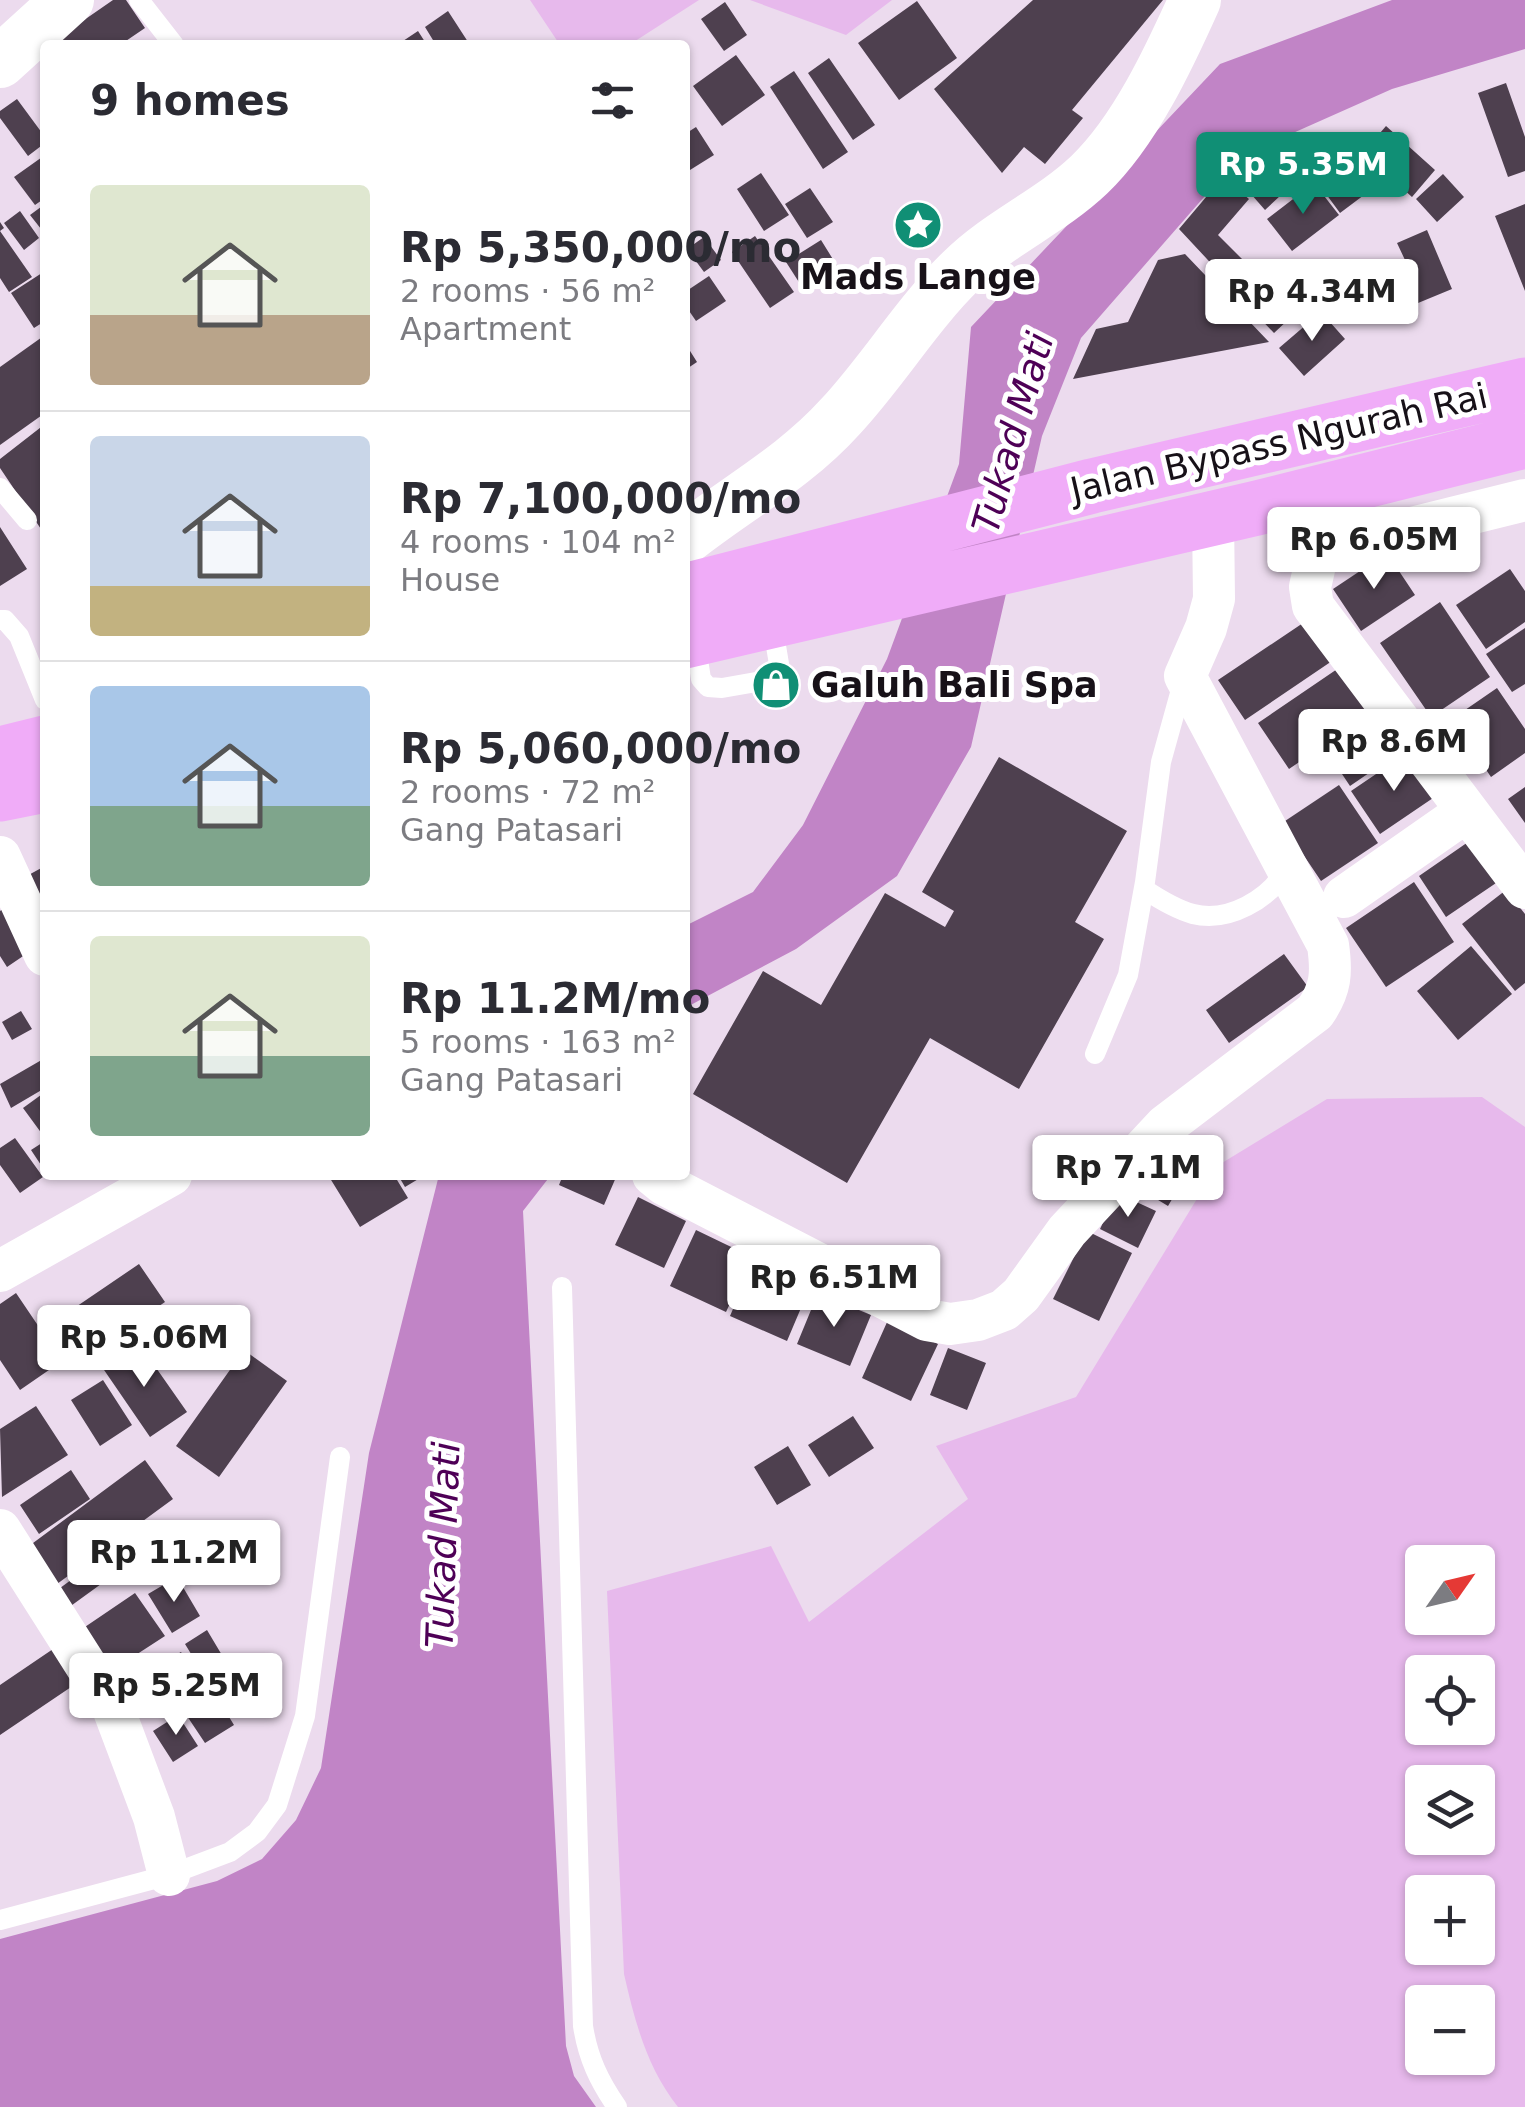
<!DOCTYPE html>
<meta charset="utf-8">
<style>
:root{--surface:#fff;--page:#f7f7f7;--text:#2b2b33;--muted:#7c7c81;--line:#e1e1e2;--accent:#108f75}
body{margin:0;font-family:"DejaVu Sans",sans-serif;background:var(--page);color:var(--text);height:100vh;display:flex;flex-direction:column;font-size:38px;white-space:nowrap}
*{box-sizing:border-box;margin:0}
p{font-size:32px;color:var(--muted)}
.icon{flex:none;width:55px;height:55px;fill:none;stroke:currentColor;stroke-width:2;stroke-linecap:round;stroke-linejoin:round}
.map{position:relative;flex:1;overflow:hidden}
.side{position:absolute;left:40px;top:40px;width:650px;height:1140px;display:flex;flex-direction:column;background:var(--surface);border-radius:10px;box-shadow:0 2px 8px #0004}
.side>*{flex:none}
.needle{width:65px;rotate:56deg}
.controls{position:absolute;left:1405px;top:1545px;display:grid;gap:20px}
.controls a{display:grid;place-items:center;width:90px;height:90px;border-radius:10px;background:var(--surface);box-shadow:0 2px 8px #0004;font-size:50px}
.price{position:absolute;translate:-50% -85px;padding:0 22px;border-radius:10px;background:#fff;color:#222;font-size:32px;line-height:65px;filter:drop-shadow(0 2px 5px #0008)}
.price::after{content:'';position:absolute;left:50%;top:60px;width:30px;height:22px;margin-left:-15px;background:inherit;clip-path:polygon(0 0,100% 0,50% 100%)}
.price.on{background:var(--accent);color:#fff}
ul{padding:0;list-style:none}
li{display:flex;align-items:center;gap:30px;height:250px;padding:0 50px}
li+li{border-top:2px solid var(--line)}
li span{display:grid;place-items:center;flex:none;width:280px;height:200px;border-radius:10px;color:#555}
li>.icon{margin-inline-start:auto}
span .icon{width:120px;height:120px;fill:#fffc;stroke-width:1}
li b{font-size:42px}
h2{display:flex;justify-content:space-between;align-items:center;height:120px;padding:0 50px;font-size:42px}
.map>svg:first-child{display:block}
</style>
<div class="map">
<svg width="1525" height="2107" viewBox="0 0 1525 2107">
<rect width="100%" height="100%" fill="#ecdbee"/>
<path fill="#e7b9ec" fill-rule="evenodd" d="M530,0H699L629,45H560Z
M750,0H892L846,35Z
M1482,1097L1525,1127V2107H678C647,2068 635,2022 624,1974L607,1591L771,1546L809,1622L968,1499L936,1446L1076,1397L1217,1166L1327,1099ZM1422,1562H1478V1618H1422ZM1422,1672H1478V1728H1422ZM1422,1782H1478V1838H1422ZM1422,1892H1478V1948H1422ZM1422,2002H1478V2058H1422Z"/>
<path fill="#c184c6" d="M1392,0H1525V49L1392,89L1239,157L1081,338L1042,436L971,747L897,876L796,949L685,1008V926L753,892L803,825L887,659L959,464L971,327L1220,64Z
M439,1175H551L523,1211L566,2046L574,2076L596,2107H0V1939L217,1881L262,1859L296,1820L321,1768L369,1453Z"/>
<path fill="#4e404f" d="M113,0H126L145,28L120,45H48Z
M1033,0H1163L1072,110L1083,118L1045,164L1024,147L1002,173L934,89Z
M917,1L957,58L899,100L858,43Z
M725,2L747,35L724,51L701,19Z
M448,11L470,45H436L425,27Z
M418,31L427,45H397Z
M736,55L765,95L722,126L693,86Z
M829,58L875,125L853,140L808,73Z
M794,71L848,152L823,169L770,87Z
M1506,83L1525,137V171L1508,177L1478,93Z
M17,99L45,137V143L28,156L0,118V111Z
M1386,126L1435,170L1412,197L1363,153Z
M696,127L714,155L690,170L685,163V134Z
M1309,132L1330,159L1303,181L1281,154Z
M45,155V198L35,205L14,177Z
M1275,159L1295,182L1265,210L1244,186Z
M1345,163L1368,192L1340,213L1318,183Z
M761,173L789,215L764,231L737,189Z
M1443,174L1464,197L1437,222L1416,199Z
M1223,177L1249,199L1218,235L1268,285L1248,303L1179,229Z
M1314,183L1339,215L1292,251L1267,219Z
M810,188L833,222L807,238L785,204Z
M45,204V234L30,215Z
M1525,204V291L1495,216Z
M20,211L39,238L24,250L4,223Z
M0,222L4,228L0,231L32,277L9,292L0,278Z
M1427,230L1452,289L1372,322L1355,281L1405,260L1397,243Z
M755,236L794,292L770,308L732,252Z
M704,237L721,260L704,272L687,249Z
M821,240L839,269L804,290L786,262Z
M1185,254L1269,342L1073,379L1096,329L1128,322L1158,260Z
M1298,268L1319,291L1274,333L1252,310Z
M45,271V321L34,328L11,293Z
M709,276L726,301L696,321L685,305V292Z
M1321,312L1345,339L1304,376L1279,348Z
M45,335V413L0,445V367Z
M685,343L697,362L685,370Z
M45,424V535L0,468V459Z
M0,527L27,569L0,586Z
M1387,553L1415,595L1361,631L1333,589Z
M1510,569L1525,591V622L1486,649L1456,605Z
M1440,602L1490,677L1431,717L1380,643Z
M1306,621L1332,661L1245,720L1218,680Z
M1525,628V684L1512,692L1486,654Z
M1349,661L1380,707L1289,769L1258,723Z
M1497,688L1525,729V753L1491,777L1452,719Z
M1382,717L1404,749L1350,786L1328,753Z
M1407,753L1436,796L1380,834L1351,791Z
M999,757L1127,831L1075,922L1104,939L1019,1089L930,1038L847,1183L693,1094L763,971L821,1005L885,893L945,927L954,911L922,892Z
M1339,785L1378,843L1321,881L1282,823Z
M1525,787V823L1508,799Z
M1471,840L1499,881L1446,917L1419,876Z
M45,866V919L23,878Z
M1414,882L1454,942L1386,987L1346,928Z
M1506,890L1525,914V983L1515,991L1462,924Z
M8,905L35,948L7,967L0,956V911Z
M1471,946L1512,994L1458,1040L1417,991Z
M1284,954L1308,987L1229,1043L1206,1010Z
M21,1011L32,1029L12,1040L2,1022Z
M45,1058V1088L11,1108L0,1084Z
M45,1092V1138L23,1108Z
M15,1138L43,1177L20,1193L0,1165V1148Z
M45,1141V1171L31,1150Z
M1160,1144L1193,1164L1168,1206L1135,1186Z
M328,1175H394L408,1198L360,1227Z
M398,1175H425L405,1187Z
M563,1175H617L604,1205L559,1185Z
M1117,1193L1156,1211L1138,1248L1100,1229Z
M638,1197L686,1221L664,1268L615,1245Z
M696,1230L752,1257L726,1312L670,1286Z
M1087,1231L1132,1253L1099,1321L1053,1299Z
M755,1257L812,1282L787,1341L730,1316Z
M139,1264L165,1302L90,1353L64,1315Z
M16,1293L62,1361L20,1390L0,1360V1304Z
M818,1293L871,1315L850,1366L797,1344Z
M181,1310L194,1330L154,1357L140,1337Z
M888,1320L938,1344L911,1401L862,1378Z
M138,1342L187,1412L150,1437L102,1367Z
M948,1348L986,1363L967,1410L930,1395Z
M244,1350L287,1381L219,1477L176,1446Z
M103,1380L132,1425L100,1446L71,1400Z
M36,1406L68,1455L2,1497L0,1429Z
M853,1416L874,1448L829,1477L808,1445Z
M788,1446L811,1485L777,1505L754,1467Z
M145,1460L173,1499L57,1584L29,1546Z
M71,1470L90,1499L39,1534L20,1505Z
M139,1530L152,1547L68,1608L56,1591Z
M177,1577L200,1616L172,1633L148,1594Z
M135,1593L165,1636L108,1673L79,1631Z
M207,1630L232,1672L210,1685L185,1644Z
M56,1647L80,1681L0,1735V1685Z
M181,1652L203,1690L165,1712L143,1674Z
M215,1694L234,1725L205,1743L185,1713Z
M178,1715L198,1746L173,1762L153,1731Z"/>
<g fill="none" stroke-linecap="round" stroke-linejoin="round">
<path stroke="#fff" stroke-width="20" d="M139,0L174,45
M0,488L27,520
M0,620H5L19,636L45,700
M695,640L701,679L708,687L722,688L767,680L779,664L772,622
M1144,889C1159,899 1175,909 1193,914C1228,923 1270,899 1286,869
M1095,1054L1128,975L1145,882L1161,762L1184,679
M562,1287L583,2026C588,2058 599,2081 617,2107
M0,1920L169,1875L230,1852L257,1832L277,1805L305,1716L340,1457"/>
<path stroke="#fff" stroke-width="42" d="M1525,500L1327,549L1317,556L1310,587L1313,606L1525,888
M0,857L45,955
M1344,897L1467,811
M653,1175L664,1184L927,1320L950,1324L978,1320L1004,1310L1021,1295L1067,1231L1165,1126L1315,1012C1331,989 1332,973 1328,945L1185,676L1206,628L1214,599L1213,516
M0,1271L171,1175
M0,1530L113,1708L154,1817L169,1875"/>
<path stroke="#fff" stroke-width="52" d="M0,62L68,0
M685,539C737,498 795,467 840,417C883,371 916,315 961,271C999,233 1050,212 1089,175C1135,131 1169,58 1195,0"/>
<path stroke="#f0acf8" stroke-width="55" d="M685,591L1092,486L1525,385
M685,641L1257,508L1525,441
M0,754L45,743
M0,794L45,785"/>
</g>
<defs>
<g id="sight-disc" transform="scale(2.5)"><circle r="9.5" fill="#108f75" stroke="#fff"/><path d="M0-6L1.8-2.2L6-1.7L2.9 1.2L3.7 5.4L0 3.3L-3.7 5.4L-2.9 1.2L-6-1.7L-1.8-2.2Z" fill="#fff"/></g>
<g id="shop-disc" transform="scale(2.5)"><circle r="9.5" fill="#108f75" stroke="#fff"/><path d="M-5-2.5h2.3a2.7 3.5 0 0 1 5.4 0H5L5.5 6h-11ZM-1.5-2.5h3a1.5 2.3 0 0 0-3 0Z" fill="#fff"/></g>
</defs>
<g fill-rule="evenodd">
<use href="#sight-disc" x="918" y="225"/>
<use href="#shop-disc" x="776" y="685"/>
</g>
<g text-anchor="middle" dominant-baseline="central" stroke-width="10" stroke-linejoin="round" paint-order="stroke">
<g font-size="35" font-weight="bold" fill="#171118" stroke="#fff">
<text x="918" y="277">Mads Lange</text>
<text x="811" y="685" text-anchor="start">Galuh Bali Spa</text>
</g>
<g font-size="35" fill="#171118" stroke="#fff">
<text transform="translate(1279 443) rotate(-13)">Jalan Bypass Ngurah Rai</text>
</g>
<g font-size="38" font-style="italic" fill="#4e0056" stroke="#fff">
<text transform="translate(1013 433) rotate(-74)">Tukad Mati</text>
<text transform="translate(443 1545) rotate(-88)">Tukad Mati</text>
</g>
</g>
</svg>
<div class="controls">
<a><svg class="needle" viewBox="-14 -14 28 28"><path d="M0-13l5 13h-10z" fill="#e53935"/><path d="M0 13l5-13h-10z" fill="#7c7c81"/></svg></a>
<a><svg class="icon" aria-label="locate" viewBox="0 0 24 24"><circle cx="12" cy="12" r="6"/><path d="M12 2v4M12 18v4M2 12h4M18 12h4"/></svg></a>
<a><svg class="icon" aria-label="layers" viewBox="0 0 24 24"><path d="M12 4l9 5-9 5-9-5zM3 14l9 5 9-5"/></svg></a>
<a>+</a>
<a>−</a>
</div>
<b class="price on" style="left:1303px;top:217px">Rp 5.35M</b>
<b class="price" style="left:1312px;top:344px">Rp 4.34M</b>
<b class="price" style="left:1374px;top:592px">Rp 6.05M</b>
<b class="price" style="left:1394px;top:794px">Rp 8.6M</b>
<b class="price" style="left:1128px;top:1220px">Rp 7.1M</b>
<b class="price" style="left:834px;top:1330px">Rp 6.51M</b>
<b class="price" style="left:144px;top:1390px">Rp 5.06M</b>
<b class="price" style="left:174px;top:1605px">Rp 11.2M</b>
<b class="price" style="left:176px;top:1738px">Rp 5.25M</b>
<section class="side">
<h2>9 homes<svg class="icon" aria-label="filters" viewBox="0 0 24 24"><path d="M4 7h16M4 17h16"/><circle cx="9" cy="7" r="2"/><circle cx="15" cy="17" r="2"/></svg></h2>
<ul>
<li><span style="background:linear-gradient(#dfe7d0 65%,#b9a48a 0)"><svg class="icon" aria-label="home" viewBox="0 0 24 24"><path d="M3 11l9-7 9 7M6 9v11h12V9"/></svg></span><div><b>Rp 5,350,000/mo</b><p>2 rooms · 56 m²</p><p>Apartment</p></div></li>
<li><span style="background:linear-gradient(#c9d6e8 75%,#c2b280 0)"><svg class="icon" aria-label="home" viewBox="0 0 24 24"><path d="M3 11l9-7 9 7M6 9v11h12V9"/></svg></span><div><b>Rp 7,100,000/mo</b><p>4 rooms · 104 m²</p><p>House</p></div></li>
<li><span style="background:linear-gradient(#a9c7e8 60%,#7fa58c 0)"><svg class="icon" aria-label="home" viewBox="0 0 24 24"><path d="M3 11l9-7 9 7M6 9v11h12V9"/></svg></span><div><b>Rp 5,060,000/mo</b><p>2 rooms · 72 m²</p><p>Gang Patasari</p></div></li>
<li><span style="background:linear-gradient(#dfe7d0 60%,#7fa58c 0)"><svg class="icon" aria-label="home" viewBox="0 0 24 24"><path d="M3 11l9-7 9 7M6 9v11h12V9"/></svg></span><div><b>Rp 11.2M/mo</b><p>5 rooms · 163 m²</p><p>Gang Patasari</p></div></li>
</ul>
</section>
</div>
